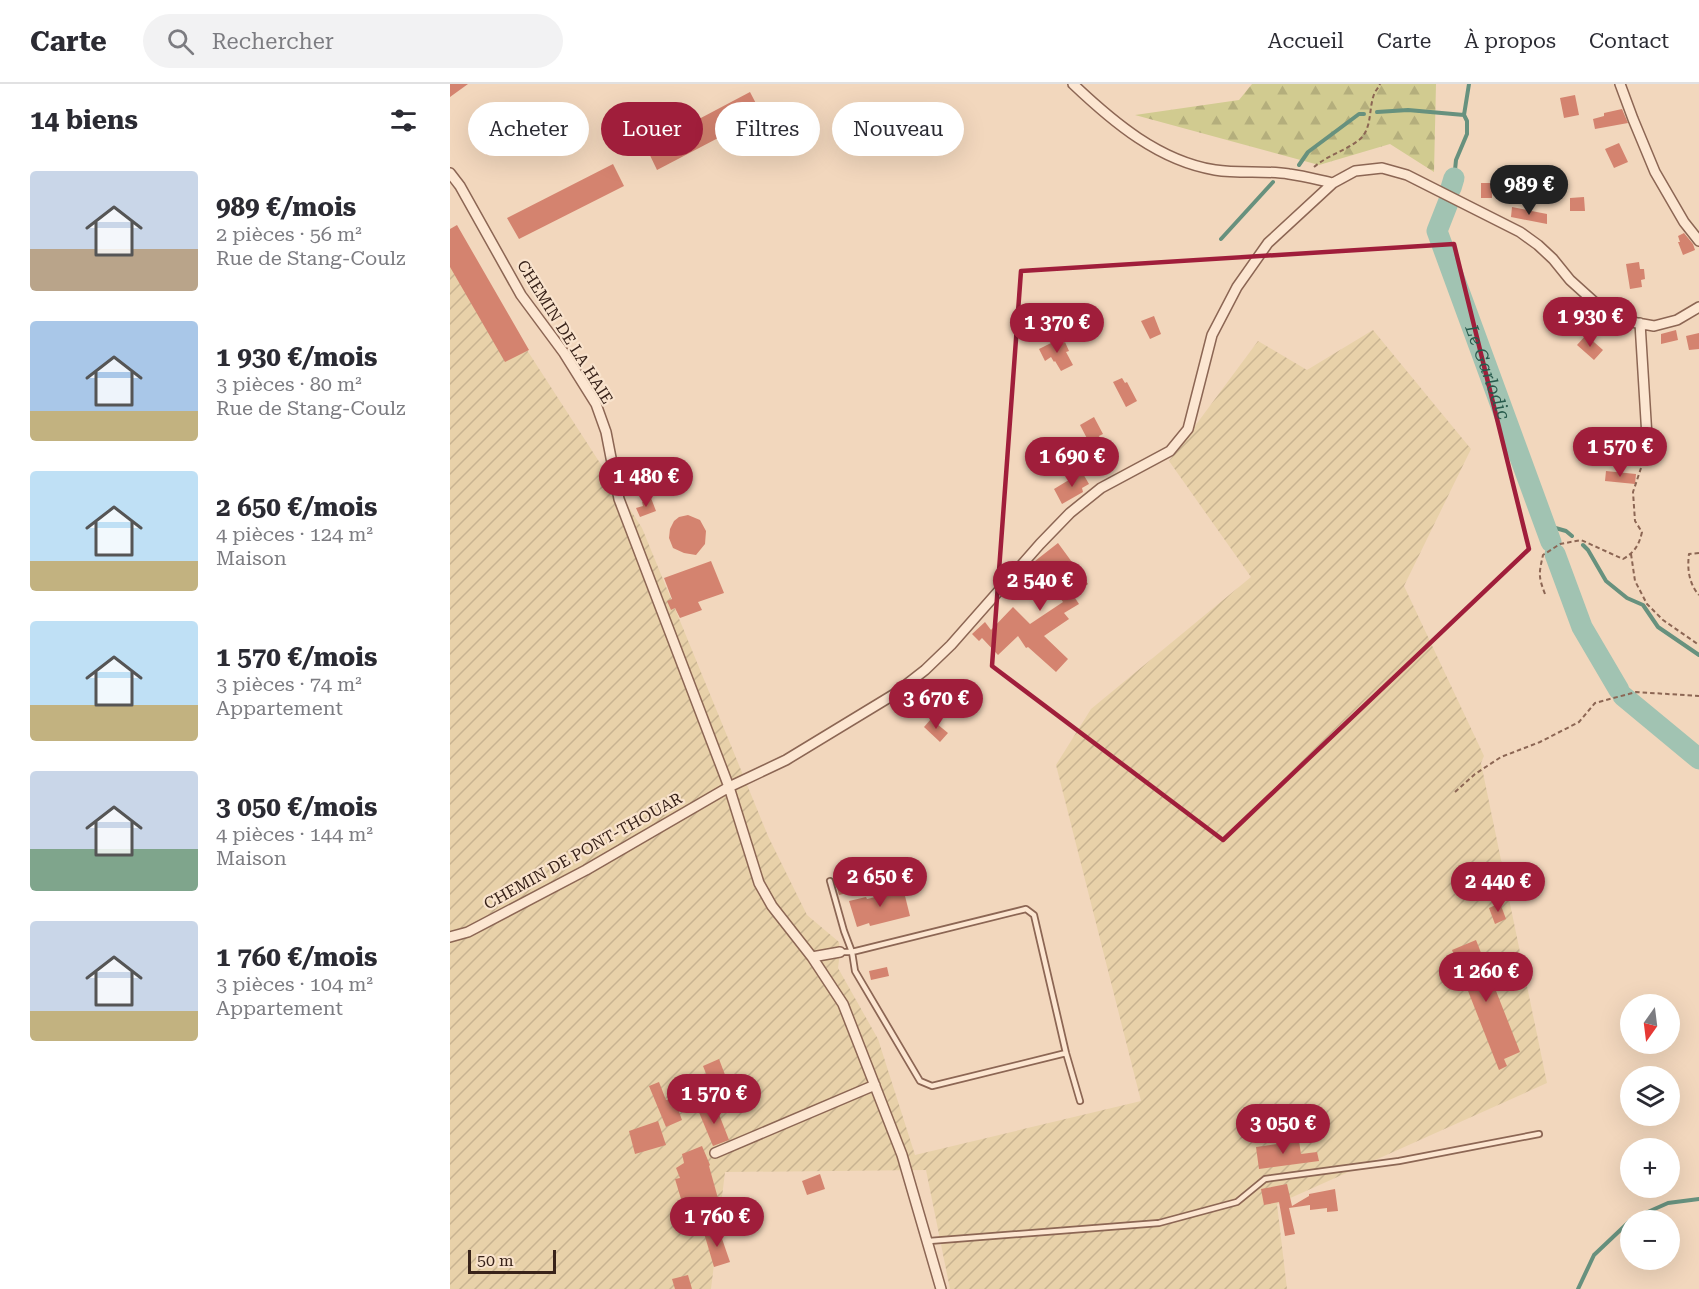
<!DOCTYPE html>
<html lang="fr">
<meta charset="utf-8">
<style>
:root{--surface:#fff;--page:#f2f2f3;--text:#2b2b33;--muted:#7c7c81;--line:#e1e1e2;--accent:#a01e3b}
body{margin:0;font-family:"Roboto Serif",serif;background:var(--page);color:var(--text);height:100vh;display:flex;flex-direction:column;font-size:22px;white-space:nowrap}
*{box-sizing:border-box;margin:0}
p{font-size:20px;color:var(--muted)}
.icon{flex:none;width:33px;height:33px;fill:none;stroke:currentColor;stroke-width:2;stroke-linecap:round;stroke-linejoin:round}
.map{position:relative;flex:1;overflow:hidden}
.drawer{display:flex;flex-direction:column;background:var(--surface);width:450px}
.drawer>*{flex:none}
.banner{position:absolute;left:18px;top:18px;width:570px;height:54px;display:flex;gap:12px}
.needle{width:39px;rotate:194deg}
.controls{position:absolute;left:1170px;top:910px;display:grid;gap:12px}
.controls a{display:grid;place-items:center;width:60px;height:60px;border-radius:50%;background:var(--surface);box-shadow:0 6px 24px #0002;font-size:30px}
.scale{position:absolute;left:18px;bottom:15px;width:88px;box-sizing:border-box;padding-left:6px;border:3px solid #39231a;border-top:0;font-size:16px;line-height:21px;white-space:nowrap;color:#39231a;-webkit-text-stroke:4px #f9e3cd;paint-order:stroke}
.price{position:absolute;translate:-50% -51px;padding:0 14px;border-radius:21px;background:var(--accent);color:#fff;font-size:20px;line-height:39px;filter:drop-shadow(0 2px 3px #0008)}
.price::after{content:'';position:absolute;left:50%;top:36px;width:18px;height:14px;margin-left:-9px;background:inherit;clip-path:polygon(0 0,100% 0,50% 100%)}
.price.selected{background:#222;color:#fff}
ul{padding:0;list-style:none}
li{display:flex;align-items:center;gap:18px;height:150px;padding:0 30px}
li span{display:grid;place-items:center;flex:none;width:168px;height:120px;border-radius:6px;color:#555}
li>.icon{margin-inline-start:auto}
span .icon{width:72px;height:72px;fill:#fffc;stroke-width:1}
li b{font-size:26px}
h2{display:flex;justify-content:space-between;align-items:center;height:72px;padding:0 30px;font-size:26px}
.pill{padding:0 21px;border-radius:27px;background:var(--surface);box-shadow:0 6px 24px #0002;font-size:21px;line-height:54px}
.pill.selected{background:var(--accent);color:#fff}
header{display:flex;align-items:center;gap:36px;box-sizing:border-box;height:84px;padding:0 30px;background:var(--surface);border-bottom:2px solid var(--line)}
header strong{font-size:28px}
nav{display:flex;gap:33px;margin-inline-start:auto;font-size:21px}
.search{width:420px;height:54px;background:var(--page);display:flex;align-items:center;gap:15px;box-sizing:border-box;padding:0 21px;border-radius:33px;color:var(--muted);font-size:22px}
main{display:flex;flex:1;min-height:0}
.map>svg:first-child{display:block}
</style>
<header>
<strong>Carte</strong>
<div class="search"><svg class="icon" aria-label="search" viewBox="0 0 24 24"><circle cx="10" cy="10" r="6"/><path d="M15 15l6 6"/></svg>Rechercher</div>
<nav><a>Accueil</a><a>Carte</a><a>À propos</a><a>Contact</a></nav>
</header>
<main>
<section class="drawer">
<h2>14 biens<svg class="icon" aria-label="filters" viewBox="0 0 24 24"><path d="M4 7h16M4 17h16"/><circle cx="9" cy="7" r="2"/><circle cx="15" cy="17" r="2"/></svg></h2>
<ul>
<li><span style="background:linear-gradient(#c9d6e8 65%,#b9a48a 0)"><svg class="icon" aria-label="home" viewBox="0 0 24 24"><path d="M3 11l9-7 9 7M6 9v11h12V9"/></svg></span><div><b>989 €/mois</b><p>2 pièces · 56 m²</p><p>Rue de Stang-Coulz</p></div></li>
<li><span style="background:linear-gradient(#a9c7e8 75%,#c2b280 0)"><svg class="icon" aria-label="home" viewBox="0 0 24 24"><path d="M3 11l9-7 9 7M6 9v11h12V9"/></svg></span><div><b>1 930 €/mois</b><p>3 pièces · 80 m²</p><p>Rue de Stang-Coulz</p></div></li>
<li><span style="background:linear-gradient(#bfe0f5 75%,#c2b280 0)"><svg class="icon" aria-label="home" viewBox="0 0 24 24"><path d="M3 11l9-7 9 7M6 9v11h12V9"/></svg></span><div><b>2 650 €/mois</b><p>4 pièces · 124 m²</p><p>Maison</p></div></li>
<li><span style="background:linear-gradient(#bfe0f5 70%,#c2b280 0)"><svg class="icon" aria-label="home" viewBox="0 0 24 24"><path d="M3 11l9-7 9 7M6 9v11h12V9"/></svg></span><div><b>1 570 €/mois</b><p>3 pièces · 74 m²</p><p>Appartement</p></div></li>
<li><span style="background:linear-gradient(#c9d6e8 65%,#7fa58c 0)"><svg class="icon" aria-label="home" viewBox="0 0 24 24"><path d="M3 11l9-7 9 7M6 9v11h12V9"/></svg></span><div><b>3 050 €/mois</b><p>4 pièces · 144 m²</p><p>Maison</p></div></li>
<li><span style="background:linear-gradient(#c9d6e8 75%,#c2b280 0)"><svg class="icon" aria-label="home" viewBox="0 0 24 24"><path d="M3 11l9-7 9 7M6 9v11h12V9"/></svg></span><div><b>1 760 €/mois</b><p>3 pièces · 104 m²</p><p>Appartement</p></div></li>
</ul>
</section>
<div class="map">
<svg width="1249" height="1205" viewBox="0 0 1249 1205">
<defs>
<pattern id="farmland-furrows" width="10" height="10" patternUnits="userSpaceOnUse" patternTransform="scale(1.5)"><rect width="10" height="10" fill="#e8d1a9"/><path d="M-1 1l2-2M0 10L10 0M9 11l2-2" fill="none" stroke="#c8b391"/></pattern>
<pattern id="forest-firs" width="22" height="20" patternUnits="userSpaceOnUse" patternTransform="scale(1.5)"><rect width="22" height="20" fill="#d1cb90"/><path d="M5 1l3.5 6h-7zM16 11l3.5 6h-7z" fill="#b4ae7c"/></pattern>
</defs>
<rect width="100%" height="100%" fill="#f2d7bd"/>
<path fill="url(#farmland-furrows)" d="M0,147L192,444L318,752L357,831L389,858L390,868L388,884L428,955L465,1071L691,1017L606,681L641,625L801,493L719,377L808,257L857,286L923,246L1021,365L954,502L1034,672L1031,679L1097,999L827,1120L837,1205H500L476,1086L275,1088L261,1205H0Z"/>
<path fill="url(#forest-firs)" d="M802,0H986L984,88L940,60L869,81L685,31L789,16Z"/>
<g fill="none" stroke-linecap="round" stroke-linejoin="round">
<path stroke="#67917e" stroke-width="4" d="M927,28L958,26L1014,31
M849,81L858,68L909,30H914
M1005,86L1006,76L1017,50V37L1014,31L1019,0
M771,155L823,98
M1095,441L1116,447L1122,452
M1133,461L1138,466L1156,497L1177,514L1193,521L1208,543L1249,571
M1128,1205L1144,1171L1182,1135L1218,1119L1249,1115"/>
<g stroke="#a1c3b2" stroke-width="21">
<path d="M1001,104L1004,94"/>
<path id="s1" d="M998,119L987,147L1101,458"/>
<path d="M1105,470L1132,543L1169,606"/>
<path d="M1173,612L1249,675"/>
</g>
</g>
<path fill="#d4836f" d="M0,0H18L0,13Z
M300,8L312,31L207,86L196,63Z
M1125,11L1129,31L1114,34L1110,14Z
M1172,25L1178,39L1145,45L1143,35L1154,32V29Z
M38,47L49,63L37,71L26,55Z
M1169,59L1178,78L1164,84L1155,65Z
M163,80L174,102L69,155L57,134Z
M1031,99H1042V114H1031Z
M1134,113L1135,127H1120V114Z
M1062,123L1097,130V140L1061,133Z
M7,141L79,266L55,278L0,183V145Z
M1234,149L1243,160L1245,166L1233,171L1228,158H1230L1228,152Z
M1189,178L1190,185H1194L1195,195L1191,196L1192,203L1180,205L1176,180Z
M704,232L711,250L700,255L691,237Z
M1226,246L1228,256L1211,260V250Z
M1249,249V265L1239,266L1236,252Z
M1136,251L1153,266L1144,276L1127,261Z
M609,255L612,260L615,258L619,267L616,268L623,281L611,287L605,277L604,278L601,273L595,277L589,265Z
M672,294L675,299L677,298L687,317L676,323L663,298Z
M644,333L653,350L649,352L652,359L642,364L630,341Z
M1156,387L1186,390L1185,400L1155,397Z
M632,388L639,400L632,404L633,408L612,420L604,405Z
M201,414L206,427L190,433L186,424L193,422L192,418Z
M238,431L250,436L256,447L255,460L246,471L234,469L223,464L219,454L220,445L224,437L229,433Z
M608,459L638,500L623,511L629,520L614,529L619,535L594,552L618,575L606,588L578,563L576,564L568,552L548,571L532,554L529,557L522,550L535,538L541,546L563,523L580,540L613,518L585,477Z
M261,477L274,509L248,518L252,526L230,534L225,524L221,526L217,517L222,515L214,494Z
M481,635L498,649L490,658L474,643Z
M398,794L401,808L389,811L385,797Z
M453,804L460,832L420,842L419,839L407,843L399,817L416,813L417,815L438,810V807Z
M1050,819L1056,835L1045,840L1039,824Z
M1026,856L1070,968L1054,975L1057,982L1049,986L1002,866Z
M437,883L439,892L421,896L419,887Z
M269,975L277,996L261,1002L253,982Z
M209,998L216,1016L224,1014L232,1036L216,1043L199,1002Z
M265,1020L279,1056L263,1062L248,1026Z
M805,1031L808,1044L795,1046L793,1034Z
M208,1037L216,1061L185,1070L179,1047Z
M849,1057L851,1070L867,1068L869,1077L809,1085L806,1063Z
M252,1062L260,1081L259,1082L269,1118L264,1120L266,1127L237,1135L225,1095L230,1094L226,1084L234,1079L232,1070Z
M370,1090L375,1105L357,1111L352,1097Z
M837,1100L842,1122L859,1112V1110L885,1105L888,1127L877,1128V1124L860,1126V1121L839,1124L845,1150L835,1152L829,1118L814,1121L811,1105Z
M268,1143L280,1178L264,1183L254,1149Z
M238,1191L242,1205H225L222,1195Z"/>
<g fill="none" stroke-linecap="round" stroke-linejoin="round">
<g stroke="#8c6654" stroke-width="8">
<path id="lane" d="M380,797L394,847L402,868L405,887L470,997L482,1002L616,969
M390,868H402L576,825L584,831L616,969L630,1017
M479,1157L709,1139L787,1118L815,1095L949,1077L1089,1050"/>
</g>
<g stroke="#8c6654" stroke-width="12">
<path id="street" d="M623,0C663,38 709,77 765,86C789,90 815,86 839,90C854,92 869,96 883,99
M1170,0L1183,35L1205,88L1234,138L1249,157
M0,89L10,102L71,211L114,269L146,320L156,348L169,415L279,703L309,799L322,822L362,873L393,920L452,1071L491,1205
M1190,239L1197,353V366L1194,376
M0,853L18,848L136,786L279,703L336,676L443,611L475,586L501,561L590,460L620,429L651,404L720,367L738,345L762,251L787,203L818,159L883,99L905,87L932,84L957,91L1070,148L1088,161L1103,175L1120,196L1151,224L1176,237L1204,242L1227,236L1249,223
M362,873L390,868
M265,1069L425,1001"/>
</g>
<path stroke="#8c6654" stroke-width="2" stroke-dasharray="4.5 3" stroke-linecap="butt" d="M864,83C878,71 895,67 909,56C923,45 918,23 925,8C927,5 929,3 930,0
M1249,469L1239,470C1237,485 1239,500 1249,511
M1181,470L1185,497L1197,520L1213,536L1249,561
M1095,510C1088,492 1089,489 1093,471L1110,460L1131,456L1173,475C1185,468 1189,461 1192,448L1185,437L1183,408L1191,384
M1005,708L1025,690L1051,673L1090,658L1129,638L1145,619L1186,608L1249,612"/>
<use href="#lane" stroke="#fce6d1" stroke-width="4.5"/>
<use href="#street" stroke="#fce6d1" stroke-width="9"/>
</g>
<path fill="none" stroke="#a01e3b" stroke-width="4.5" stroke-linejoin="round" d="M1004,160L1079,465L773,756L542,582L571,187Z"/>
<g text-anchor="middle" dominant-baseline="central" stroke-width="4.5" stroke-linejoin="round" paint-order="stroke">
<g font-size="16" fill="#39231a" stroke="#f9e3cd">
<text transform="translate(115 248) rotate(58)">CHEMIN DE LA HAIE</text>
<text transform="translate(133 767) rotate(-29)">CHEMIN DE PONT-THOUAR</text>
</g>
<g font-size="18" font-style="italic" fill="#285b4d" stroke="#f9e3cd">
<text stroke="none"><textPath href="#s1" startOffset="180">Le Garlodic</textPath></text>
</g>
</g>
</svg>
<div class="controls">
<a><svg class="needle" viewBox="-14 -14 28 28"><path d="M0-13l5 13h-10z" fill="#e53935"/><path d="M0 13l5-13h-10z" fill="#7c7c81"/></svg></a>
<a><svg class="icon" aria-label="layers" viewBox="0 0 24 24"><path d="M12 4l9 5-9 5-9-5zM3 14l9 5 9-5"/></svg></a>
<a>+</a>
<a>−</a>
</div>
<div class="scale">50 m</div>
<b class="price selected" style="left:1079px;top:132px">989 €</b>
<b class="price" style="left:1140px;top:264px">1 930 €</b>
<b class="price" style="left:607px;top:270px">1 370 €</b>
<b class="price" style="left:1170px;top:394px">1 570 €</b>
<b class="price" style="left:622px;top:404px">1 690 €</b>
<b class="price" style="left:196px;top:424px">1 480 €</b>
<b class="price" style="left:590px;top:528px">2 540 €</b>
<b class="price" style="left:486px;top:646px">3 670 €</b>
<b class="price" style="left:430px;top:824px">2 650 €</b>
<b class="price" style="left:1048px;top:829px">2 440 €</b>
<b class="price" style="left:1036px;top:919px">1 260 €</b>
<b class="price" style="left:264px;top:1041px">1 570 €</b>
<b class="price" style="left:833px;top:1071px">3 050 €</b>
<b class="price" style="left:267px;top:1164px">1 760 €</b>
<div class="banner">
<a class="pill">Acheter</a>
<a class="pill selected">Louer</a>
<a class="pill">Filtres</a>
<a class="pill">Nouveau</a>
</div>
</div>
</main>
